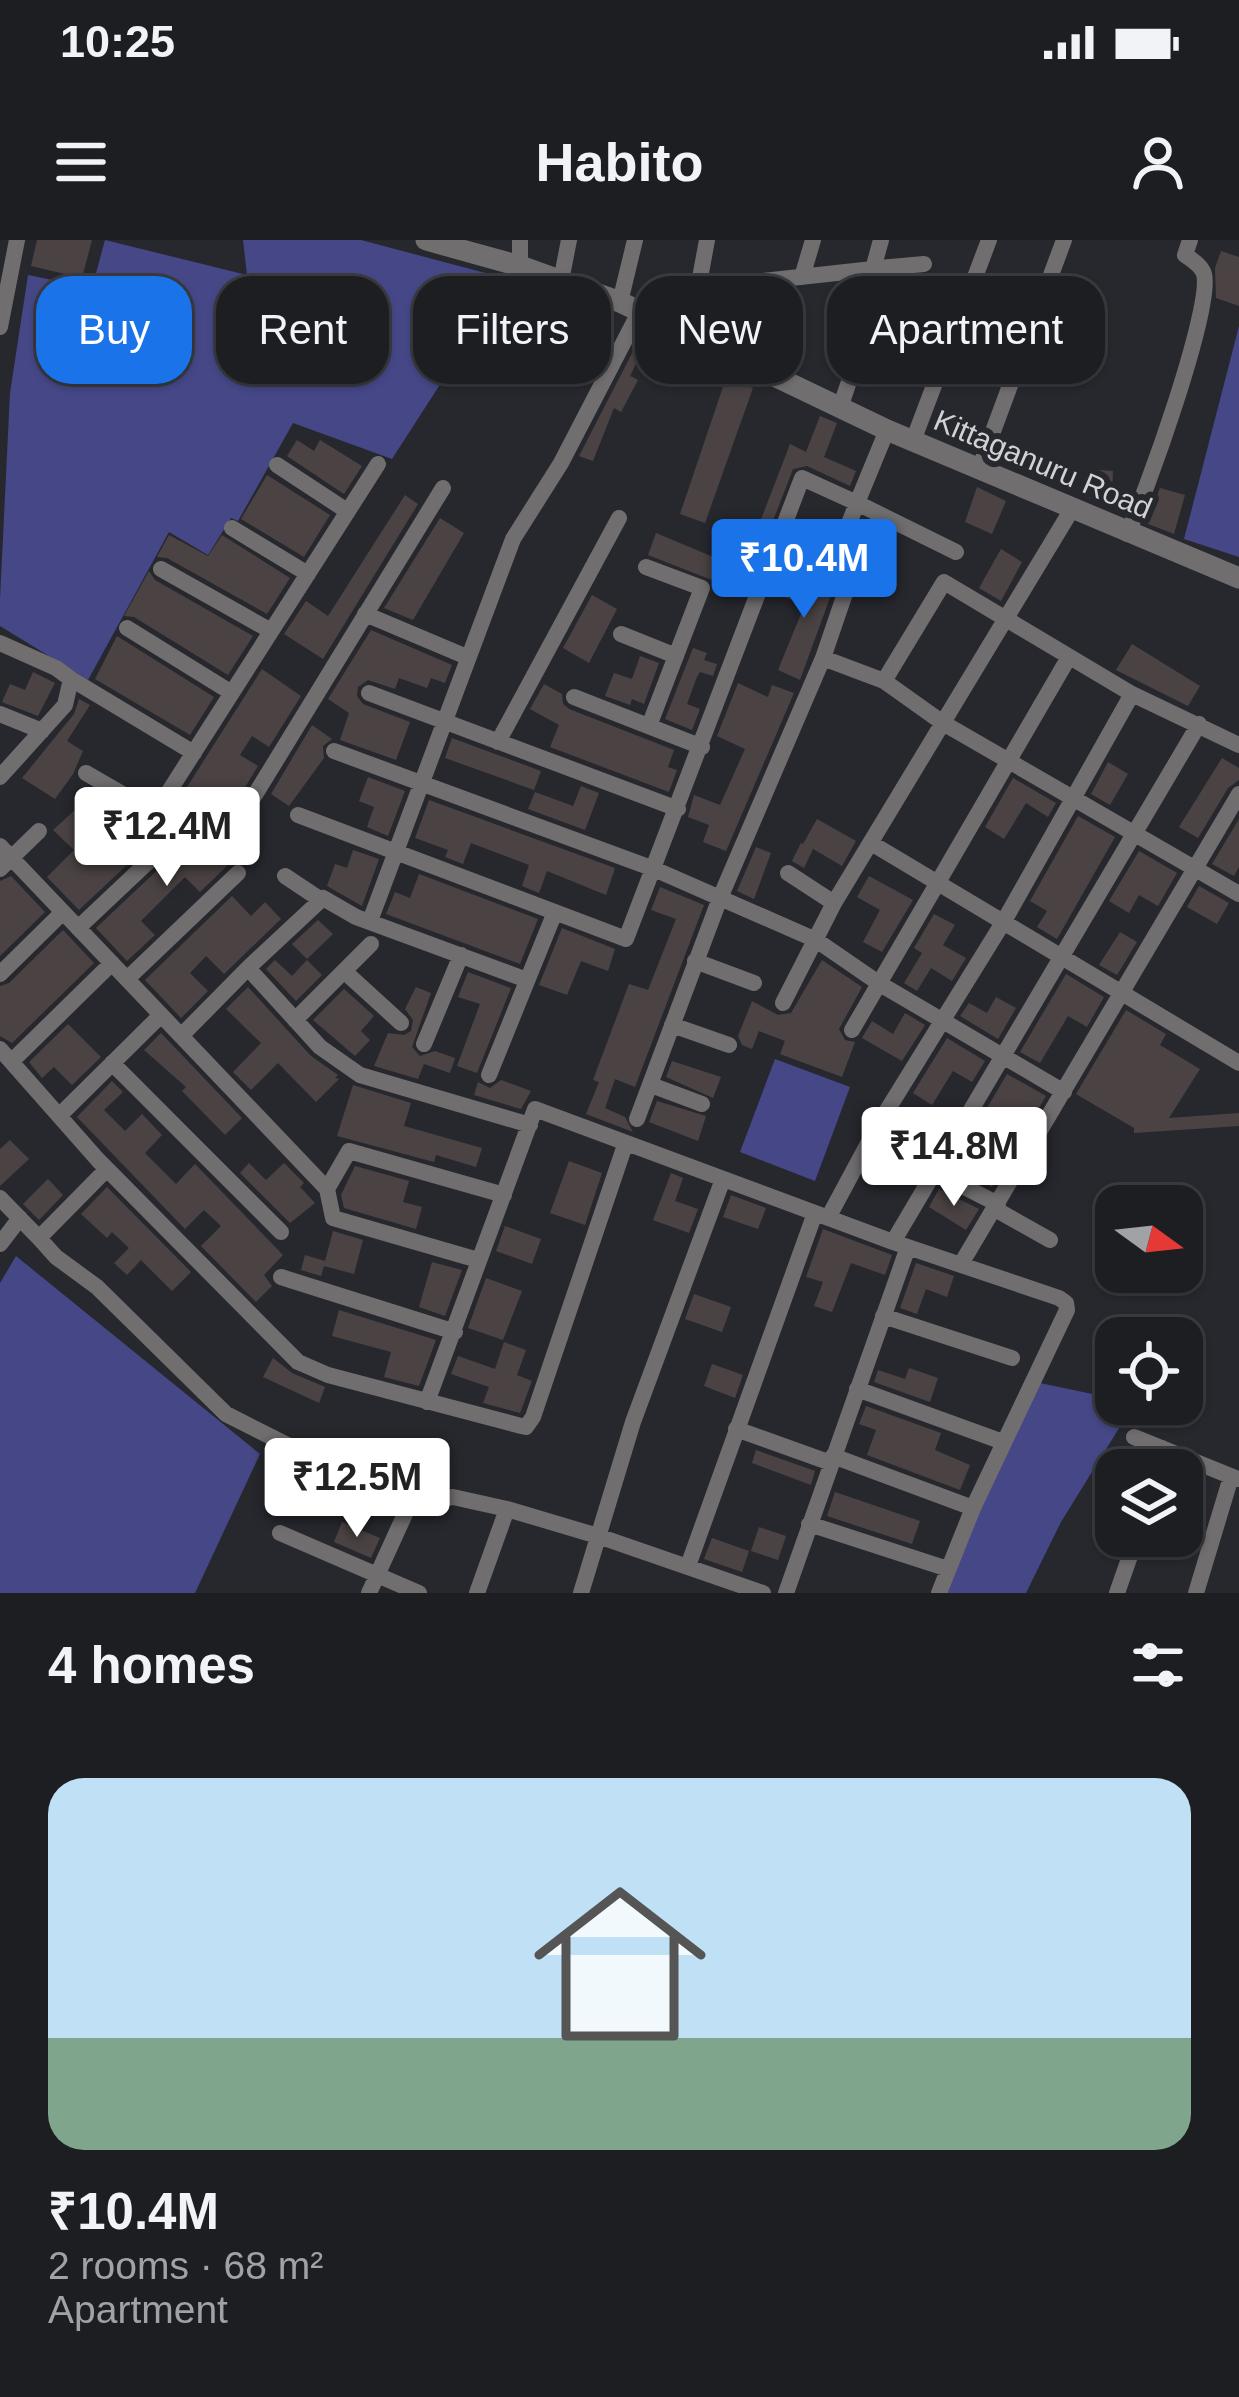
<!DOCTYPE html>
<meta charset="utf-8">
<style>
:root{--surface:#1d1e22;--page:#2a2b2f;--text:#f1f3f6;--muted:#a0a2a5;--line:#3b3c40;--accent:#1a73e8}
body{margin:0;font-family:Arial,sans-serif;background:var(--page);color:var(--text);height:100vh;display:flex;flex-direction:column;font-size:45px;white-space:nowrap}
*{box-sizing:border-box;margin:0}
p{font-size:39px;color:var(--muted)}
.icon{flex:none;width:66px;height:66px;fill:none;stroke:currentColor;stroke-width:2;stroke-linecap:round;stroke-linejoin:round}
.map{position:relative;height:1353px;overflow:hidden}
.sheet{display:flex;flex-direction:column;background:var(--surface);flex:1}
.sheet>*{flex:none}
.banner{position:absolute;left:36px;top:36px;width:1167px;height:108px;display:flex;gap:24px}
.needle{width:78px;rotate:105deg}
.buttons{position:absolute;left:1095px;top:945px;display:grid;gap:24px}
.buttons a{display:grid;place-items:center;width:108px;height:108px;border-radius:24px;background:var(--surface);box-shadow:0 3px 9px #0004,0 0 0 3px var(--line);font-size:60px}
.price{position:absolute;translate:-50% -102px;padding:0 27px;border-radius:12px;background:#fff;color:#222;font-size:39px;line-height:78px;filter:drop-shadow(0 3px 6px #0008)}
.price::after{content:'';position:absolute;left:50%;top:72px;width:36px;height:27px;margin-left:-18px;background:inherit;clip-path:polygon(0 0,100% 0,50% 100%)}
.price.on{background:var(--accent);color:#fff}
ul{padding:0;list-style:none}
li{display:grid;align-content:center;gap:24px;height:636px;padding:0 48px}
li+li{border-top:3px solid var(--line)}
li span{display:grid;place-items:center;height:372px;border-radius:36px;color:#555}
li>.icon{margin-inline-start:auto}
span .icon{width:216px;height:216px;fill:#fffc;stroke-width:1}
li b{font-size:51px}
h2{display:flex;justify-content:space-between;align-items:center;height:144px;padding:0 48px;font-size:51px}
.tag{padding:0 42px;border-radius:36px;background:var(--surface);box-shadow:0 3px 9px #0004,0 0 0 3px var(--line);font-size:42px;line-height:108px}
.tag.on{background:var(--accent);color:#fff}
.status{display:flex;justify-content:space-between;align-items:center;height:84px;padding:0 60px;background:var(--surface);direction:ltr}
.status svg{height:33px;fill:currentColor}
header{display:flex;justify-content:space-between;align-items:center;height:156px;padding:0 48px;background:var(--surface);font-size:54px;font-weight:600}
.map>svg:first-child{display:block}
</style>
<div class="status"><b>10:25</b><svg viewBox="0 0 49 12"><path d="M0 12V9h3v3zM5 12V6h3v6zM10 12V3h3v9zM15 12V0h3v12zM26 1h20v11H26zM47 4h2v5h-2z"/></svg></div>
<header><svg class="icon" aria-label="menu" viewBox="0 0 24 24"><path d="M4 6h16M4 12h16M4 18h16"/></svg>Habito<svg class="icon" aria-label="person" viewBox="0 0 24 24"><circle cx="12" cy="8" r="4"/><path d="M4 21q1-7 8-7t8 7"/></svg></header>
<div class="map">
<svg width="1239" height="1353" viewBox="0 0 1239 1353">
<rect width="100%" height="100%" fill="#27282e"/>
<path fill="#454787" d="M105,0L247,35L243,0H361L508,39L392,219L293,183L238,281L231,278L208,315L169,292L88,440L0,386V359L10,153L28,35L92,48Z
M1239,86V317L1184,299Z
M775,819L850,847L815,941L740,912Z
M16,1016L260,1214L195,1353H0V1043Z
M1040,1143L1116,1159L1121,1185L1061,1282L1026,1353H944L970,1285Z"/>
<path fill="#4b4343" d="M37,0H92L82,38L31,26Z
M1221,11L1239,17V66L1216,58L1215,28Z
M704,60L749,79L747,84L771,93L764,111L743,102L745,97L664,65Z
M840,63L860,70L847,109L827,102Z
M916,67L947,76L933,111L903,101Z
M642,94L649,97L630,136L638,140L621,172L614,168L593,221L579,216Z
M726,138L753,148L705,283L680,274Z
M820,176L837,183L824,217L856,231L850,246L807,226L793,229L745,353L648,315L656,293L742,329L790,204L806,212Z
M297,200L314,211L320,200L362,226L344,254L287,216Z
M1086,229L1113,231L1112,257L1123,258L1122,273L1084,256Z
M267,235L330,275L304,317L241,279Z
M977,247L1006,261L992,294L965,282Z
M1160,248L1185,255L1174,294L1146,283Z
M405,255L418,264L323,419L284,394L306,361L328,376Z
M440,278L464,293L413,380L384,368Z
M169,295L208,316L222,295L290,338L267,374L167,318L157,317Z
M1001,309L1022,322L1001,361L979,348Z
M149,331L155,340L253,396L228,435L134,377L124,376Z
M817,334L836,341L800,440L778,430L805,364L772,353L778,338L812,349Z
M592,355L617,369L589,423L563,408Z
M371,390L452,425L445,443L431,438L427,448L399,438L395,449L368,440L358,447L357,456L363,464L410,482L396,520L340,500L349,473L328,459Z
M117,396L214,457L190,495L95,439Z
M1132,404L1200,446L1188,466L1116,430Z
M693,408L707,413L704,420L717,424L713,436L700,432L697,437L687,464L700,469L692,490L665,479Z
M640,416L659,423L644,464L632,459L630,465L605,456L614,433L632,439Z
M262,429L301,456L269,507L252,496L240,515L258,526L233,567L225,571L187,547Z
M33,432L55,443L38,476L2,462L10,444L25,450Z
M738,443L768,457L772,445L794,453L726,611L703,602L709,585L688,577L694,555L720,565L745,509L717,496Z
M544,444L562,454L563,464L569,469L674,510L668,527L677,530L669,552L550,507L559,485L530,469Z
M79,459L90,465L67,501L83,511L73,534L55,559L22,538L74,474Z
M312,485L332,499L323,506L324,518L289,566L271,554Z
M452,498L541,531L534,550L445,518Z
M1222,518L1239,528V540L1228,548L1198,598L1179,587Z
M1108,522L1128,534L1110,565L1091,554Z
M368,537L405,551L388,596L367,587L374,567L359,561Z
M1013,538L1056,563L1048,577L1026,563L1004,599L985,587Z
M581,546L599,553L585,590L528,569L535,552L573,566Z
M107,560L143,581L162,579L173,568L181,574L79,670L47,637L74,610L53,590L76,569L95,580Z
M429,560L615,628L606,655L547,631L539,653L522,646L529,625L471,603L463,624L445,617L448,610L415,598Z
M1078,576L1115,597L1057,699L1037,687L1047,671L1030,661Z
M817,579L856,601L842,626L813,609L804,628L792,621L801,603L810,608L803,604Z
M1239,579V627L1234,636L1212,624Z
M202,588L221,604L227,598L246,616L229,624L200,652L185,637L141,681L155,695L127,721L96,688Z
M756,607L771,613L754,659L737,651Z
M353,610L379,619L362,666L327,646L335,624L347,628Z
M1139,611L1177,633L1158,666L1139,655L1129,673L1109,661Z
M419,634L538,679L520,724L386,674L395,652L410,658Z
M11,636L45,672L0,716V641Z
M869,636L913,660L882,712L863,702L880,670L857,657Z
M1199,646L1229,663L1217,684L1187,667Z
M660,647L704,665L635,847L615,839L605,868L625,877L633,892L586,874L599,842L593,840L629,744L648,750L676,679L651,670Z
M232,656L251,676L265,662L281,679L224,734L206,716L190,733L208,751L181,778L145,740Z
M934,674L955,685L943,705L966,718L952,741L931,728L917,751L904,743L922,713L914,708Z
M318,680L333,694L307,719L292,704Z
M562,688L615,709L608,731L581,721L567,755L539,745Z
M63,690L94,723L12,803L0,796V746L9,743Z
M1120,692L1137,702L1117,735L1099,725Z
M275,720L292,736L307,720L322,735L296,761L266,729Z
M822,720L862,747L839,789L845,800L855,802L842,837L780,814L785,801L759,791L752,809L742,805L738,796L752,761L778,775L791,773Z
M468,732L511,748L477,833L457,826L480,764L458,757Z
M1066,734L1104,757L1087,787L1068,776L1040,823L1020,812Z
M248,747L311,816L338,835L335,838L339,839L316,862L278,823L251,850L233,832L261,803L226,769Z
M416,747L431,753L412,807L420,816L435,811L455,818L450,833L424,824L418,839L374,826L388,793L404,795L411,791L413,780L405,769Z
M344,749L374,776L361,791L370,800L355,816L313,780Z
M996,757L1016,768L998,799L960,776L969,763L987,773Z
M1126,770L1166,794L1160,805L1200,829L1169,878L1239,873V886L1134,893V888L1076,854Z
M905,773L925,785L902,821L862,798L872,781L893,794Z
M68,784L101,817L72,845L54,827L42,838L29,822Z
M161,793L242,878L225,895L182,851L186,847L144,810Z
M947,798L985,821L972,842L953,831L932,865L913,853Z
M672,821L721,837L713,858L666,837Z
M1007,834L1046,856L992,947L952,927L965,905L986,917L997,897L977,885Z
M501,840L531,851L521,869L474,855L478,842L490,848Z
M112,841L123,852L104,870L125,891L142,874L162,895L145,913L176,944L195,924L283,1015L264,1035L272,1046L256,1062L201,1006L221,986L204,970L185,989L77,877Z
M353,845L411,863L404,886L482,908L476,927L436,915L434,922L337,896Z
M657,861L706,876L698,901L649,882Z
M10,900L29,919L0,946V909Z
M569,921L602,933L585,985L550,973Z
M249,923L266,940L284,923L304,943L300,947L315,963L290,983L240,933Z
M355,926L409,941L403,962L422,967L416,989L344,968L341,955Z
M671,933L683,938L675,961L698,969L689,993L653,980Z
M48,939L63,955L39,980L23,964Z
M107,947L191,1032L172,1051L141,1020L127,1035L114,1023L129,1008L112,992L107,998L81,974Z
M939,949L979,969L966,990L929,967Z
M731,955L766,968L758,989L723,977Z
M505,986L541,999L532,1024L496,1011Z
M823,989L892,1015L885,1035L851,1023L832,1072L814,1066L823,1042L806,1037Z
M333,991L363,1000L354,1034L324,1026L321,1036L301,1030L305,1015L325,1021Z
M432,1022L462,1030L445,1076L419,1067Z
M916,1023L954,1036L947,1057L926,1049L917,1074L900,1068Z
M486,1038L522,1051L503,1100L468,1088Z
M694,1054L731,1067L722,1092L685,1079Z
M339,1070L436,1100L419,1146L384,1137L391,1112L332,1096Z
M504,1102L526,1110L517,1135L532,1141L520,1173L483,1163L489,1147L451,1134L458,1116L495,1129Z
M273,1118L292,1133L325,1147L319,1163L263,1137Z
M712,1124L743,1135L735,1158L704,1146Z
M909,1128L938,1138L930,1162L874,1142L878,1130L905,1139Z
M866,1166L941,1193L935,1210L970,1225L960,1250L867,1215L876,1190L859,1184Z
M756,1210L815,1231L811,1245L752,1223Z
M835,1252L920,1281L912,1304L827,1276Z
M342,1282L380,1298L371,1318L334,1302Z
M759,1287L786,1296L778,1320L751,1311Z
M712,1298L749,1311L742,1332L704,1319Z"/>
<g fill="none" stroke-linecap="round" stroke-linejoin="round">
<path stroke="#716e70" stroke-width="16" d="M520,26V0
M880,28L924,24
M802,37L813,0
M561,41L569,0
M698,49L707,0
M620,62L635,0
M0,87L17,0
M840,168L888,27
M913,201L989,0
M277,225L347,271
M979,229L1064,0
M232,288L308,334
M1127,294C1145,257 1213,67 1204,34C1201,25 1192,20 1185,15L1190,0
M956,312L857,263L833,324L851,336L823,418L884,441L943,483L1239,654
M646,327L702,348L649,486
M161,329L271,391
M365,374L467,417
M127,388L232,453
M621,394L676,416
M0,403L56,428L71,439L65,465L0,537
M71,439L194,513
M884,441L944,342L1132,454L1239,505
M369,453L678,569
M574,457L702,507
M0,474L42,491
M498,502L619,278
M334,511L654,629L816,700L880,744L1064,852
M86,533L148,569L159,567L378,224
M170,550L206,576L226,585L242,576L443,248
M298,575L626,699L802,238L857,263L887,190
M871,603L1239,823
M0,606L327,949L333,978L478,1020
M0,629L39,591
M788,633L834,663
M285,636L321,660
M370,681L513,299L561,223L644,63L654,53L873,29L881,0
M78,688L201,572
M695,721L754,743
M248,728L323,658L356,677L527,740
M344,731L401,783
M0,734L63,672
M127,739L238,633
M783,763L834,663L1072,269
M295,780L371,704
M672,785L729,805
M852,790L1069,417
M181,796L248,728L320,807L360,835L530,885
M424,804L461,715
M0,809L98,920L298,1122L328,1135L521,1186L526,1187L533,1177L625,905
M12,821L112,723
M112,823L281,992
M489,835L555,672
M651,845L702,864
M61,874L161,775
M637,879L720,658L823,418
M935,932L998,964
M327,949L349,911L504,955
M0,958L39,998L106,930
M995,969L1050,1000
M828,978L878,885L1004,681L1132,454
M39,998L56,1017L97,1047L226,1174L311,1217L379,1258L410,1263L453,1257L507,1269L598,1296L763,1353
M893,1002L1199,484
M0,1004L20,978
M961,1024L1239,554
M281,1037L455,1092
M883,1076L1012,1118
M857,1149L1003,1202
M427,1162L535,869L893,1002L1059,1058L1066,1063L1067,1070L973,1268L939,1353
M736,1189L831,1223
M1134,1197L1238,1239
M833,1216L973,1268
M1156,1230L1162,1208
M809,1284L948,1329
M280,1293L419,1353
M688,1326L815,973
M369,1353L410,1263
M477,1353L507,1269
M581,1353L633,1182L723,939
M786,1353L908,1007
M1117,1353L1137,1296
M1196,1353L1231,1237"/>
<path stroke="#716e70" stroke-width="21" d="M426,0L520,26L620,62L887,190L1239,338"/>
</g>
<g text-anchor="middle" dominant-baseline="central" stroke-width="12" stroke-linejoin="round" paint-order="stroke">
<g font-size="30" fill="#d2d2d6" stroke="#27282e">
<text transform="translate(1043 224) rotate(23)">Kittaganuru Road</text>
</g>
</g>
</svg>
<div class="buttons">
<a><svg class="needle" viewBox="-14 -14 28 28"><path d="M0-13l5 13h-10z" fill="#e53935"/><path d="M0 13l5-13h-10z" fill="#a0a2a5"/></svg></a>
<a><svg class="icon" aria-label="locate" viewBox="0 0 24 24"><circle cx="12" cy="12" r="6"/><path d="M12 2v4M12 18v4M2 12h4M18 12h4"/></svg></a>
<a><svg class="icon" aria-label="layers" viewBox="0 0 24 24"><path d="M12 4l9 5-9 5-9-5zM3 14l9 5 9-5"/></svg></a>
</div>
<b class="price on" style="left:804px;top:381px">₹10.4M</b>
<b class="price" style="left:167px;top:649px">₹12.4M</b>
<b class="price" style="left:954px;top:969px">₹14.8M</b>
<b class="price" style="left:357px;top:1300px">₹12.5M</b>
<div class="banner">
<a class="tag on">Buy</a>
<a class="tag">Rent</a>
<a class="tag">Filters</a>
<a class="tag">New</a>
<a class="tag">Apartment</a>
</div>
</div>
<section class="sheet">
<h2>4 homes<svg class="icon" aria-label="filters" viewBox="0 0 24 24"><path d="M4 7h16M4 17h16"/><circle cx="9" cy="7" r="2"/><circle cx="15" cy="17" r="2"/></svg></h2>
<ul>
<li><span style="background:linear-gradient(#bfe0f5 70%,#7fa58c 0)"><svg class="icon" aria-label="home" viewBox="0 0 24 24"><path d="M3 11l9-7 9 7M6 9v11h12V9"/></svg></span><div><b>₹10.4M</b><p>2 rooms · 68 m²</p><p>Apartment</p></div></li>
</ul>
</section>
